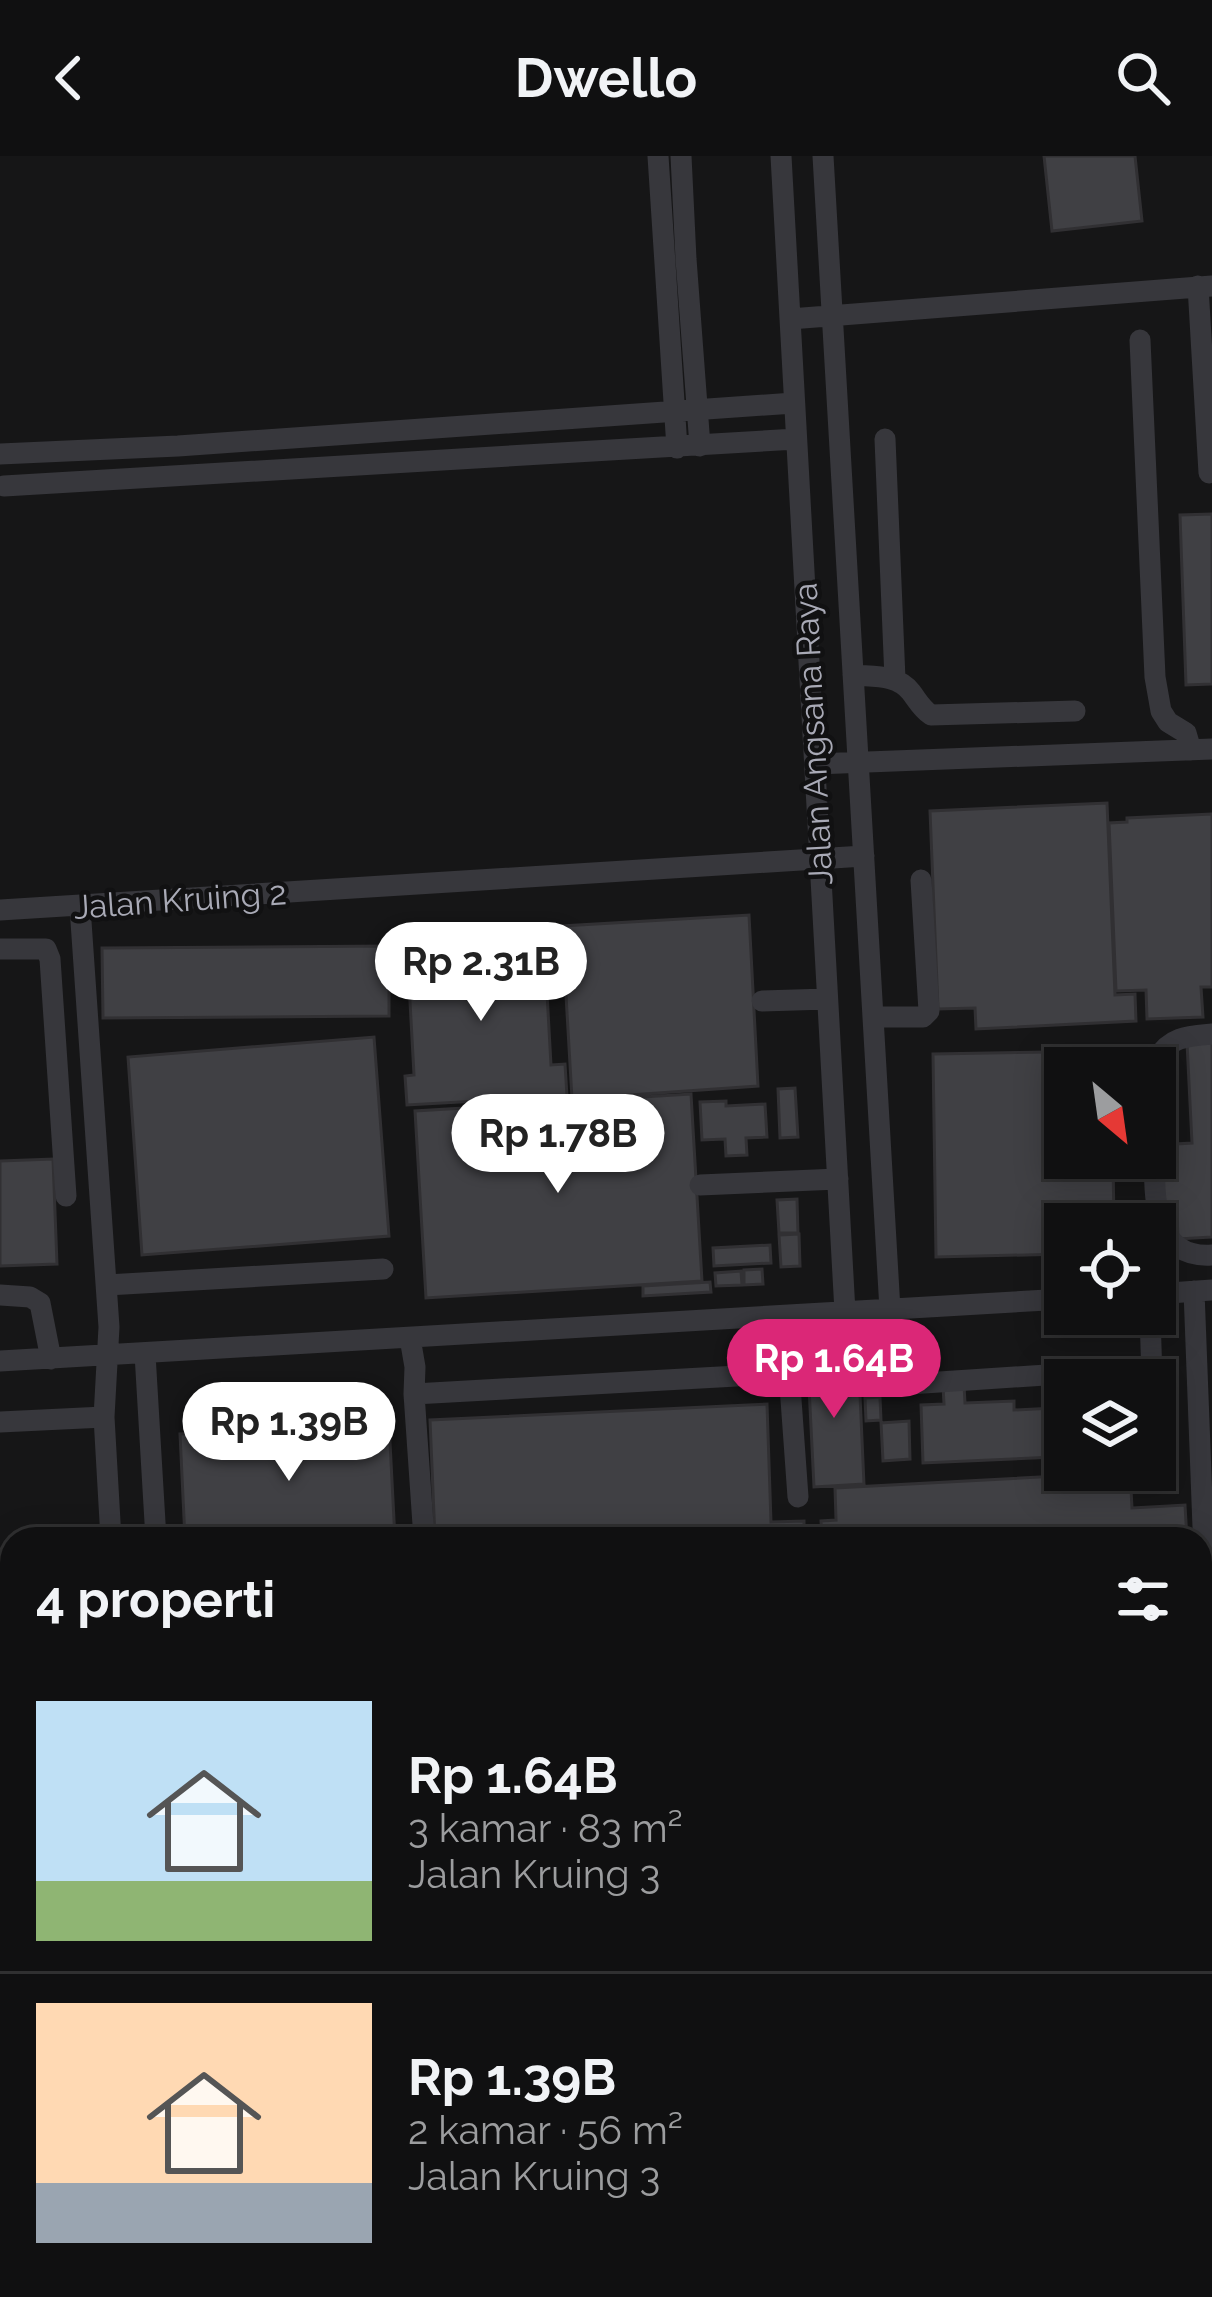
<!DOCTYPE html>
<html lang="id">
<meta charset="utf-8">
<style>
:root{--surface:#101011;--page:#1e1e1f;--text:#f1f3f6;--muted:#9c9d9f;--line:#303031;--accent:#db2777}
body{margin:0;font-family:Raleway,sans-serif;background:var(--page);color:var(--text);height:100vh;display:flex;flex-direction:column;font-size:45px;white-space:nowrap}
*{box-sizing:border-box;margin:0}
p{font-size:39px;color:var(--muted)}
.icon{flex:none;width:66px;height:66px;fill:none;stroke:currentColor;stroke-width:2;stroke-linecap:round;stroke-linejoin:round}
.map{position:relative;flex:1;overflow:hidden}
.sheet{position:absolute;left:0px;top:1371px;width:1212px;height:771px;display:flex;flex-direction:column;background:var(--surface);border-radius:36px 36px 0 0;box-shadow:0 6px 30px #0003,0 0 0 3px var(--line)}
.sheet>*{flex:none}
.needle{width:78px;rotate:151deg}
.fabs{position:absolute;left:1044px;top:891px;display:grid;gap:24px}
.fabs a{display:grid;place-items:center;width:132px;height:132px;border-radius:0px;background:var(--surface);box-shadow:0 6px 30px #0003,0 0 0 3px var(--line);font-size:60px}
.price{position:absolute;translate:-50% -102px;padding:0 27px;border-radius:42px;background:#fff;color:#222;font-size:39px;line-height:78px;filter:drop-shadow(0 3px 6px #0008)}
.price::after{content:'';position:absolute;left:50%;top:72px;width:36px;height:27px;margin-left:-18px;background:inherit;clip-path:polygon(0 0,100% 0,50% 100%)}
.price.current{background:var(--accent);color:#fff}
ul{padding:0;list-style:none}
li{display:flex;align-items:center;gap:36px;height:300px;padding:0 36px}
li+li{border-top:3px solid var(--line)}
li span{display:grid;place-items:center;flex:none;width:336px;height:240px;border-radius:0px;color:#555}
li>.icon{margin-inline-start:auto}
span .icon{width:144px;height:144px;fill:#fffc;stroke-width:1}
li b{font-size:51px}
h2{display:flex;justify-content:space-between;align-items:center;height:144px;padding:0 36px;font-size:51px}
header{display:flex;justify-content:space-between;align-items:center;height:156px;padding:0 36px;background:var(--surface);font-size:54px;font-weight:700}
.map>svg:first-child{display:block}
</style>
<header><svg class="icon" aria-label="back" viewBox="0 0 24 24"><path d="M15 5l-7 7 7 7"/></svg>Dwello<svg class="icon" aria-label="search" viewBox="0 0 24 24"><circle cx="10" cy="10" r="6"/><path d="M15 15l6 6"/></svg></header>
<div class="map">
<svg width="1212" height="2141" viewBox="0 0 1212 2141">
<rect width="100%" height="100%" fill="#161617"/>
<path fill="#404044" stroke="#313033" stroke-width="3" d="M1044,0H1135L1142,65L1052,75Z
M1212,358V528L1186,529L1180,359Z
M1107,647L1115,839L1135,838L1136,865L976,873L975,852L938,853L930,655Z
M1212,658V831H1201L1203,861L1147,863L1146,834L1116,835L1109,667L1127,666V662Z
M749,759L758,930L572,943L562,770Z
M544,783L551,909L565,908L567,940L407,949L405,920L414,919L407,791Z
M389,790V860L103,862L102,792Z
M374,881L389,1080L142,1099L128,901Z
M1212,885V1081L1178,1083L1177,1057L1160,1058L1157,989L1192,987L1187,887Z
M1111,895V912H1065V1002H1113L1114,1068H1065V1098L936,1101L933,898Z
M795,932L798,981L780,982L778,933Z
M691,938L702,1125L426,1142L415,955Z
M726,945V950L765,948L767,981L746,982L747,999L726,1000L725,983L702,984L700,946Z
M53,1003L57,1108L0,1110V1005Z
M797,1043L798,1077H779L777,1044Z
M799,1078L800,1110L781,1111L779,1079Z
M770,1089L771,1107L714,1110L713,1092Z
M762,1113L763,1128L744,1129V1114Z
M741,1115L742,1129L716,1130L715,1117Z
M710,1126L711,1136L643,1140V1130Z
M843,1189L846,1240L860,1239L864,1328L814,1331L807,1191Z
M964,1229L965,1247L1014,1245V1254L1053,1252L1055,1301L923,1307L921,1249L944,1248L943,1230Z
M880,1241L881,1264L866,1265L865,1242Z
M767,1248L771,1366L804,1365V1383H435L430,1264Z
M909,1265L910,1303L883,1305L881,1267Z
M389,1267L395,1383H185L180,1278Z
M1095,1318L1096,1335L1131,1333L1132,1352L1185,1349L1187,1383H822L821,1365L836,1364L835,1332Z
M0,1626H12V1885H0Z
M1200,1669L1208,1840H1200Z"/>
<g fill="none" stroke-linecap="round" stroke-linejoin="round">
<path stroke="#37373c" stroke-width="21" d="M658,0L677,292
M681,0L686,103L700,290
M781,0L845,1156
M823,0L890,1154
M1198,130L1209,317
M790,163L1212,130
M1140,184L1155,521L1161,555L1168,566L1186,577L1191,594
M885,283L895,523
M0,298L178,290L794,247
M4,330L796,283
M853,519C874,521 897,518 911,536C918,545 921,552 931,559L1075,555
M815,608L1212,593
M80,751L109,1171L104,1261L111,1383
M0,754L864,700
M0,793H46L50,803L66,1040
M762,845L827,843
M873,861H923L929,855L921,724
M1155,998L1158,902C1170,880 1190,880 1212,878
M1155,1002C1153,1045 1156,1103 1212,1099
M700,1029L838,1023
M107,1129L383,1113
M1194,1135L1212,1607
M1155,1138L1212,1134
M0,1139L30,1141L40,1147L51,1203
M1150,1158L1152,1223
M785,1160L798,1341
M410,1182L415,1211L414,1238L424,1383
M145,1198L156,1383
M0,1205L1065,1143
M894,1229L1151,1212
M414,1238L789,1217
M0,1266L104,1261
M1155,1274L1157,1304"/>
<path stroke="#64646c" stroke-width="33" d="M0,2002L12,2003
M1200,2018L1212,2019
M0,2046H12
M1200,2067H1212
M0,2090H12
M1200,2113H1212
M0,2129H12
M33,2130L490,2141"/>
<g stroke="#505057" stroke-width="10">
<path id="rail" d="M0,1927H12
M1200,1931H1212"/>
</g>
<use href="#rail" stroke="#111112" stroke-width="6" stroke-dasharray="18" stroke-linecap="butt"/>
</g>
<g text-anchor="middle" dominant-baseline="central" stroke-width="9" stroke-linejoin="round" paint-order="stroke">
<g font-size="33" fill="#a9aab6" stroke="#111112">
<text transform="translate(813 578) rotate(-93)">Jalan Angsana Raya</text>
<text transform="translate(180 744) rotate(-4)">Jalan Kruing 2</text>
</g>
</g>
</svg>
<div class="fabs">
<a><svg class="needle" viewBox="-14 -14 28 28"><path d="M0-13l5 13h-10z" fill="#e53935"/><path d="M0 13l5-13h-10z" fill="#9c9d9f"/></svg></a>
<a><svg class="icon" aria-label="locate" viewBox="0 0 24 24"><circle cx="12" cy="12" r="6"/><path d="M12 2v4M12 18v4M2 12h4M18 12h4"/></svg></a>
<a><svg class="icon" aria-label="layers" viewBox="0 0 24 24"><path d="M12 4l9 5-9 5-9-5zM3 14l9 5 9-5"/></svg></a>
</div>
<b class="price" style="left:481px;top:868px">Rp 2.31B</b>
<b class="price" style="left:558px;top:1040px">Rp 1.78B</b>
<b class="price current" style="left:834px;top:1265px">Rp 1.64B</b>
<b class="price" style="left:289px;top:1328px">Rp 1.39B</b>
<section class="sheet">
<h2>4 properti<svg class="icon" aria-label="filters" viewBox="0 0 24 24"><path d="M4 7h16M4 17h16"/><circle cx="9" cy="7" r="2"/><circle cx="15" cy="17" r="2"/></svg></h2>
<ul>
<li><span style="background:linear-gradient(#bfe0f5 75%,#8fb573 0)"><svg class="icon" aria-label="home" viewBox="0 0 24 24"><path d="M3 11l9-7 9 7M6 9v11h12V9"/></svg></span><div><b>Rp 1.64B</b><p>3 kamar · 83 m²</p><p>Jalan Kruing 3</p></div></li>
<li><span style="background:linear-gradient(#ffd9b3 75%,#9aa5b1 0)"><svg class="icon" aria-label="home" viewBox="0 0 24 24"><path d="M3 11l9-7 9 7M6 9v11h12V9"/></svg></span><div><b>Rp 1.39B</b><p>2 kamar · 56 m²</p><p>Jalan Kruing 3</p></div></li>
</ul>
</section>
</div>
